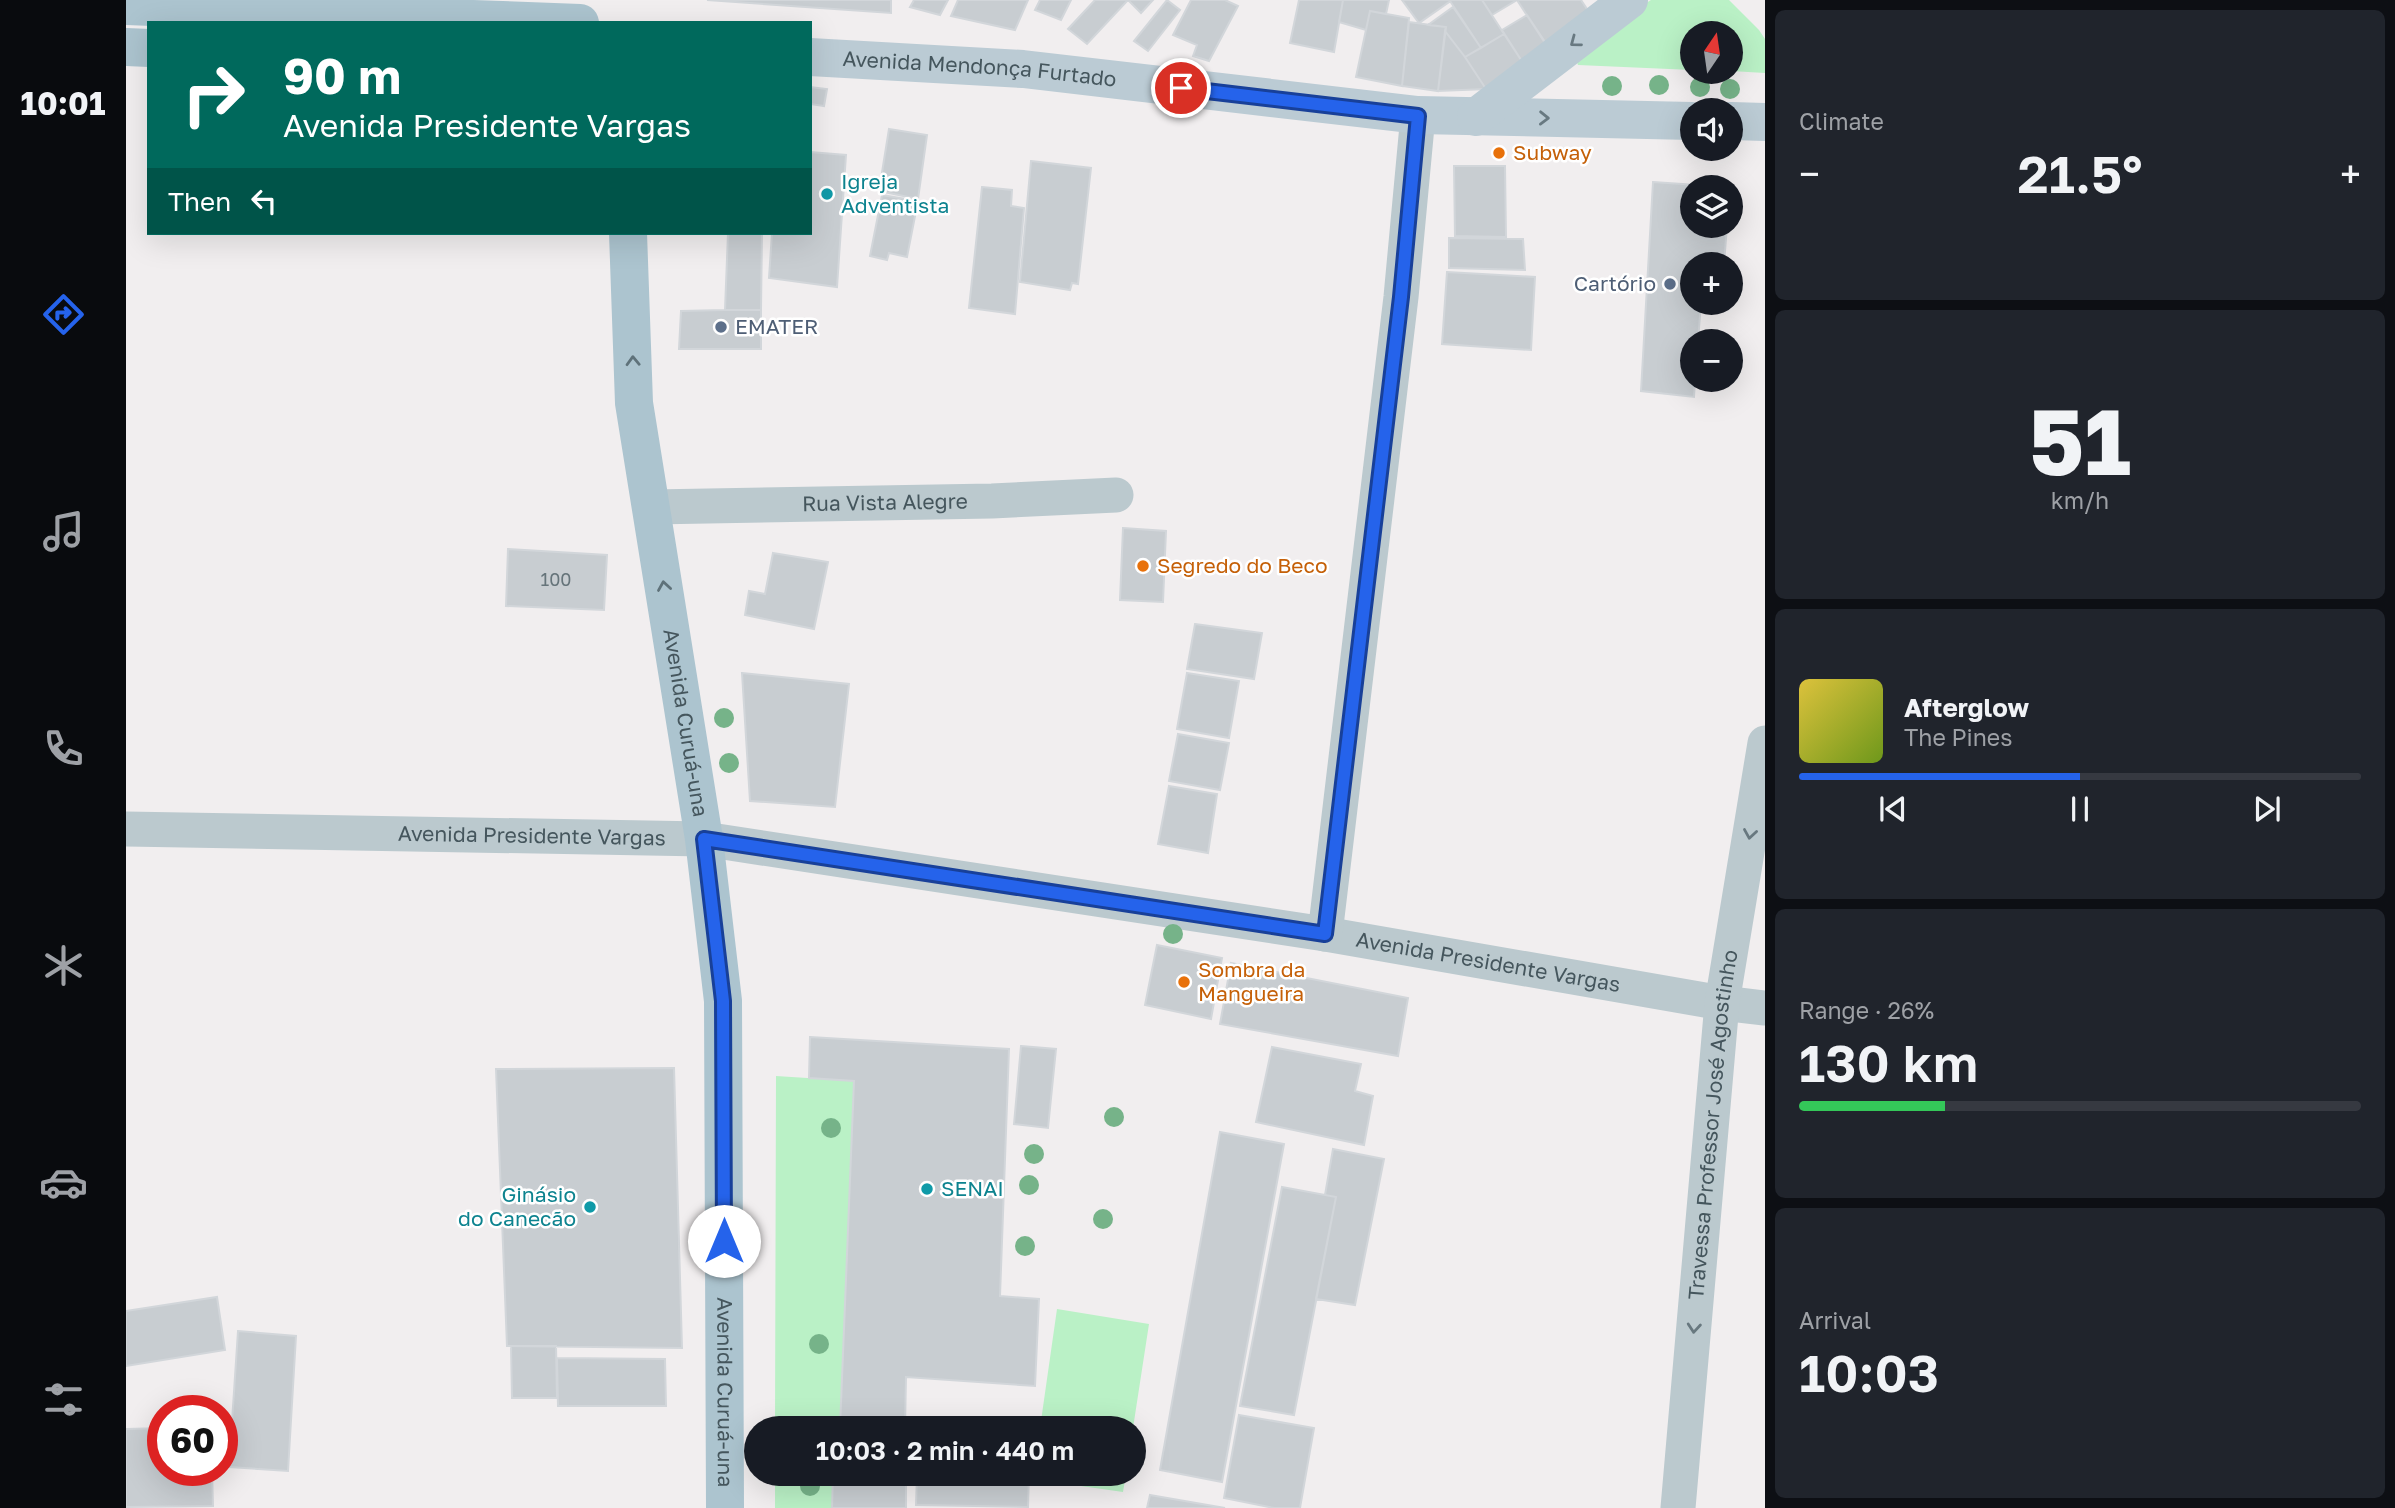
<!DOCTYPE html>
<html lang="en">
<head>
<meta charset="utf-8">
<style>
	body { margin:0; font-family:"Golos Text",sans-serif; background:#20242c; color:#f1f3f6; height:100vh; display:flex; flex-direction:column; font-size:26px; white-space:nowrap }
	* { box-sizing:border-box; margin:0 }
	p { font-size:23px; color:#9ea1a6 }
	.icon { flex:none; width:38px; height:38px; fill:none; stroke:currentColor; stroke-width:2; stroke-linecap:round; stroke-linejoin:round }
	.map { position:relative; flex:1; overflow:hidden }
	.side { display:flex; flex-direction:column; gap:10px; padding:10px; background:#0d0f14; width:630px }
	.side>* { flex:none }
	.banner { position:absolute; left:21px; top:21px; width:665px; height:214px; border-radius:0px; box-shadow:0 7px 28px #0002; background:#00695c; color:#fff; overflow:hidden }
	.needle { width:46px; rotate:13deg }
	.tools { position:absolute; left:1554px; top:21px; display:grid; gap:14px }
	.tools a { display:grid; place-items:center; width:63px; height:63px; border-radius:50%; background:#171b24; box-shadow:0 7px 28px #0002; font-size:35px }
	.speed { position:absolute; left:21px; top:1395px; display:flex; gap:14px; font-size:35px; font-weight:700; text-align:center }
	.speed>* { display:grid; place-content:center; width:91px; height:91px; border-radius:50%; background:#171b24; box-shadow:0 7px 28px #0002; line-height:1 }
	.speed .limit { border:10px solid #d22; background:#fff; color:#111 }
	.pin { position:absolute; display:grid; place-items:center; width:60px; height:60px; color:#fff; margin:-30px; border:4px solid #fff; border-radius:50%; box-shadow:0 2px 7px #0007 }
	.me { position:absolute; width:77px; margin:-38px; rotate:0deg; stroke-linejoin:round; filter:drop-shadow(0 0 5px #0008) }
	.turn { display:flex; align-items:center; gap:24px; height:147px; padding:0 21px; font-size:32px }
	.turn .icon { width:91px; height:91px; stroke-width:2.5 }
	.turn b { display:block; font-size:49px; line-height:60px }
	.then { display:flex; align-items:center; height:66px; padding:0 21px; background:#0003; gap:14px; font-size:26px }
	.big { font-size:52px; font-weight:600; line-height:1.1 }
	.side .widget { flex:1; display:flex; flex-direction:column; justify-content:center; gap:10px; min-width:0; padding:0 24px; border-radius:10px; background:#20242c }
	.side .dial { align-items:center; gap:0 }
	.dial b { font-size:91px; line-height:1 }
	.song { display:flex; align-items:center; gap:21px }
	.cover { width:84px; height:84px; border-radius:10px; background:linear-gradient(135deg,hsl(50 70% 55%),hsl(80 70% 35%)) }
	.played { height:7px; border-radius:4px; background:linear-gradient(90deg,#2563eb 50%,#363941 50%) }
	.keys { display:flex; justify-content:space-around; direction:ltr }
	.heat { display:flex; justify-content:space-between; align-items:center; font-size:38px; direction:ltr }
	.charge { height:10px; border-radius:5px; background:linear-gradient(90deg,#34c759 26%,#363941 0) }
	.trip { position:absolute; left:618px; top:1416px; width:402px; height:70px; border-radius:35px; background:#171b24; box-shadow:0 7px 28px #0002; font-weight:600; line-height:70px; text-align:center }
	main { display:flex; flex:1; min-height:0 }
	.tabs { display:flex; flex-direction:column; width:126px; justify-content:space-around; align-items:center; background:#090b0e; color:#9ea1a6 }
	.tabs .icon { width:49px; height:49px }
	.tabs .on { color:#2563eb }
	.tabs b { font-size:32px; color:#f1f3f6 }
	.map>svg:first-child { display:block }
	.green { fill:#baf1c6 }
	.building { fill:#c8cdd1; stroke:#d2d6da; stroke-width:2 }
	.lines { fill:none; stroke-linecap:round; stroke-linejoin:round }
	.street { stroke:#bbc9ce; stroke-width:35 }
	.secondary { stroke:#bbcbd4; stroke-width:38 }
	.primary { stroke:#acc4cf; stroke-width:38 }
	.tree { fill:#76b389 }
	.oneway { stroke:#687981 }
	.oneway2 { stroke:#5f727a }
	.oneway3 { stroke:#68787f }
	.route-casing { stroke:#184099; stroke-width:18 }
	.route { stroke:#2563eb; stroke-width:12 }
	.food-dot { fill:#e8710a; stroke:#fff; stroke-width:2.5 }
	.culture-dot { fill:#0f9aa8; stroke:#fff; stroke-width:2.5 }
	.service-dot { fill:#5c6f8a; stroke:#fff; stroke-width:2.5 }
	.labels { text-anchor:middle; stroke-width:5; stroke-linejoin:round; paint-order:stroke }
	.number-label { font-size:18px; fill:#66747a }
	.street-label { font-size:21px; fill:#45565d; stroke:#fff }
	.food-label { font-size:21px; fill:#c56008; stroke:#fff; text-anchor:start }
	.culture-label { font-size:21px; fill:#0d838f; stroke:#fff; text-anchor:start }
	.service-label { font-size:21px; fill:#4e5e75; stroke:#fff; text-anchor:end }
</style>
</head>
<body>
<main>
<nav class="tabs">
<b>10:01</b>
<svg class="icon on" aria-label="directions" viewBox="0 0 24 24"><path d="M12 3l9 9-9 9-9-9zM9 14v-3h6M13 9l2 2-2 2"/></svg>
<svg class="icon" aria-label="music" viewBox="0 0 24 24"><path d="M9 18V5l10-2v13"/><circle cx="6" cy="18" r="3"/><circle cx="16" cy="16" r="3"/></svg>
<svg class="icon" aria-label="phone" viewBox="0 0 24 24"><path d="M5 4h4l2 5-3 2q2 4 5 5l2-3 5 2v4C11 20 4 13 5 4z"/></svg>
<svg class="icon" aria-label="climate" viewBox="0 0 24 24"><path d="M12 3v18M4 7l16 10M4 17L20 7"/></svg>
<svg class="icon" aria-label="car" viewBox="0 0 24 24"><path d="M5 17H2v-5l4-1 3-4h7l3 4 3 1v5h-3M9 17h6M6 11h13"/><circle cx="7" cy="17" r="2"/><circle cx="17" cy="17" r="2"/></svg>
<svg class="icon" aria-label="filters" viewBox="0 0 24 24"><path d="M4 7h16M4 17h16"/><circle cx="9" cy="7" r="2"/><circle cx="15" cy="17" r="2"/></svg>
</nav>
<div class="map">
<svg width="1639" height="1508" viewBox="0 0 1639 1508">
	<rect width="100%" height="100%" fill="#f1eeef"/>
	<path class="green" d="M 1525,0 L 1603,0 L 1633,30 L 1639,39 L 1639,73 L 1605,71 L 1605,33 L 1566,33 L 1566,70 L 1452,65 L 1446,49 Z
		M 650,1076 L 728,1081 L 714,1428 L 649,1428 Z
		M 931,1309 L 1023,1324 L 1007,1428 L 914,1428 Z
		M 649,1474 L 707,1474 L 706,1508 L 649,1508 Z
		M 907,1474 L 1000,1474 L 997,1492 L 906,1479 Z"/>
	<path class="building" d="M 581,0 L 765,0 L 765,13 Z
		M 788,0 L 822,0 L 814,15 L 784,7 Z
		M 832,0 L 902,0 L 889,30 L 825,16 Z
		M 914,0 L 945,0 L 935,20 L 909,10 Z
		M 969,0 L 1002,0 L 961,44 L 942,29 Z
		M 1002,0 L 1027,0 L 1015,13 Z
		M 1041,0 L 1054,10 L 1022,51 L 1008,41 Z
		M 1065,0 L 1099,0 L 1112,6 L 1083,61 L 1067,56 L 1071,45 L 1047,35 Z
		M 1173,0 L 1217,0 L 1208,52 L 1164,43 Z
		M 1217,0 L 1263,0 L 1260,14 L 1244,11 L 1240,30 L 1213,22 Z
		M 1276,0 L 1326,0 L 1293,23 Z
		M 1326,0 L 1356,0 L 1378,34 L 1355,48 L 1324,1 Z
		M 1356,0 L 1391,0 L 1366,15 Z
		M 1391,0 L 1455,0 L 1465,15 L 1419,43 Z
		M 1327,7 L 1355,48 L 1339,57 L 1319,31 L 1320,27 L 1302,25 Z
		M 1244,11 L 1283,18 L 1276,86 L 1230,77 Z
		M 1401,15 L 1425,51 L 1399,66 L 1376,30 Z
		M 1283,22 L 1320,27 L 1312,91 L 1276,86 Z
		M 1319,31 L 1339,57 L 1360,89 L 1312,91 Z
		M 1378,34 L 1399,66 L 1360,89 L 1339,57 Z
		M 684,87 L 701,89 L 698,106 L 684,104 Z
		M 763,129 L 801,135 L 792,199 L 753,191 Z
		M 684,152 L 720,155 L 711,287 L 643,278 L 646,233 L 684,233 Z
		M 905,161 L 965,168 L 952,284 L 946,283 L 944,290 L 894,282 Z
		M 1328,166 L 1379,166 L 1380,237 L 1329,236 Z
		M 1527,182 L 1601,187 L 1566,187 L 1566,226 L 1601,226 L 1598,264 L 1566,264 L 1566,303 L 1575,303 L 1572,341 L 1566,341 L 1566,380 L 1569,380 L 1568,397 L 1515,391 Z
		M 856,187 L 886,190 L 885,206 L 898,208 L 889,314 L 843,308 Z
		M 756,195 L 792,201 L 781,257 L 763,253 L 761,260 L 744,256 Z
		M 602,233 L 636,233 L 635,310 L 599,310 Z
		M 1323,238 L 1397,239 L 1399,270 L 1323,268 Z
		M 1321,272 L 1409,277 L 1405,350 L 1316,344 Z
		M 599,310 L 635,310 L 635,349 L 553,349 L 555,311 Z
		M 997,528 L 1040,531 L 1037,602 L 994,600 Z
		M 382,549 L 481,555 L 478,610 L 380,606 Z
		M 647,553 L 702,562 L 688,629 L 619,615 L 623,591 L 639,594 Z
		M 1069,624 L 1136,633 L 1128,679 L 1061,669 Z
		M 616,673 L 723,684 L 709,807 L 624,801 Z
		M 1061,673 L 1113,681 L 1103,738 L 1051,729 Z
		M 1052,734 L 1103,743 L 1094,790 L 1043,781 Z
		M 1043,786 L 1091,794 L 1082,853 L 1032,844 Z
		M 1031,945 L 1096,958 L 1085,1019 L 1019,1005 Z
		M 1105,963 L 1282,998 L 1272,1056 L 1094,1024 Z
		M 684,1037 L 883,1049 L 874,1296 L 913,1299 L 909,1386 L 780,1377 L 779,1428 L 714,1428 L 728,1081 L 683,1078 Z
		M 895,1046 L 930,1049 L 922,1128 L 888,1124 Z
		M 1146,1047 L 1235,1064 L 1229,1091 L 1247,1096 L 1238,1145 L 1130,1122 Z
		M 548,1068 L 556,1348 L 381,1346 L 370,1069 Z
		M 1094,1132 L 1158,1144 L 1096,1482 L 1034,1470 Z
		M 1207,1149 L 1258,1159 L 1229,1305 L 1190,1299 L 1210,1197 L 1199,1195 Z
		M 1156,1187 L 1210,1197 L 1168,1415 L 1114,1406 Z
		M 91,1297 L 99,1350 L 0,1366 L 0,1311 Z
		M 112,1331 L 170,1336 L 162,1471 L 103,1467 Z
		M 385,1346 L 430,1346 L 431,1398 L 386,1398 Z
		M 431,1358 L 539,1359 L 540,1406 L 432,1406 Z
		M 1113,1415 L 1188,1428 L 1174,1508 L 1148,1508 L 1098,1498 Z
		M 37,1428 L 37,1470 L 86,1470 L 87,1506 L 0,1507 L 0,1429 Z
		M 707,1474 L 780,1474 L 780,1508 L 706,1508 Z
		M 791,1474 L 903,1474 L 902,1507 L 790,1505 Z
		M 1024,1495 L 1099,1508 L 1021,1508 Z"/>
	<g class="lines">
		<g class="street">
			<path id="s1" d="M 526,507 L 866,501 L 990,495"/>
			<path id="s2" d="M 0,829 L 578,839 L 1199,934 L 1596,1003 L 1639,1008"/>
			<path d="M 1199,934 L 1275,297 L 1292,115"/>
			<path id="s3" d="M 1552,1508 L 1596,1003 L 1639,743"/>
		</g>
		<g class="secondary">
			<path id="s4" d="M 684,57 L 897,69 L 1292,115 L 1566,121"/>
			<path d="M 1350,117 L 1503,0"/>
			<path d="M 1605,121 L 1639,122"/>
		</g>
		<g class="primary">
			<path d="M 0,6 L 454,23"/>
			<path d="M 0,47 L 23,48"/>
			<path id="s5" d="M 502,233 L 508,403 L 578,839 L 597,1001 L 599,1508"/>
		</g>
	</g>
	<g class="tree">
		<circle cx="1533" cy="85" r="10"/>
		<circle cx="1486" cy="86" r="10"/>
		<circle cx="1574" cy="87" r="10"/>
		<circle cx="1604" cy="89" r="10"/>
		<circle cx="598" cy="718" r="10"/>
		<circle cx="603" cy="763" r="10"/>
		<circle cx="1047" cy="934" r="10"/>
		<circle cx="988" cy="1117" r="10"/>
		<circle cx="705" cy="1128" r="10"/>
		<circle cx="908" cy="1154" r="10"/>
		<circle cx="903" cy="1185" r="10"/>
		<circle cx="977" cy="1219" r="10"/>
		<circle cx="899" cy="1246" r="10"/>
		<circle cx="693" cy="1344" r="10"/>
		<circle cx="684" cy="1486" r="10"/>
	</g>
	<defs><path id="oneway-chevron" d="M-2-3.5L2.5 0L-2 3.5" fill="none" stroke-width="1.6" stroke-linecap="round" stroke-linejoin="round" transform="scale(1.75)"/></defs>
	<g class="oneway">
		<use href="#oneway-chevron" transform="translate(1449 42) rotate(143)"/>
		<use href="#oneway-chevron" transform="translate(1418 118) rotate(1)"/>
	</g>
	<g class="oneway2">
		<use href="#oneway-chevron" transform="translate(507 361) rotate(-92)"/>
		<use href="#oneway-chevron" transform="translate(538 586) rotate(-99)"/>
	</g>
	<g class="oneway3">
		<use href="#oneway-chevron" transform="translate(1624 834) rotate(99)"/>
		<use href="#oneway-chevron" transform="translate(1568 1328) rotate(95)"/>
	</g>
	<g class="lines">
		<defs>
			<path id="route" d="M 598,1241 L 597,1001 L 578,839 L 1199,934 L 1275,297 L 1292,116 L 1055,88"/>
		</defs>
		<use href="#route" class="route-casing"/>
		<use href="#route" class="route"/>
	</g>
	<g class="food-dot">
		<circle cx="1373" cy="153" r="7"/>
		<circle cx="1017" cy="566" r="7"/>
		<circle cx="1058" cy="982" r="7"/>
	</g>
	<g class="culture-dot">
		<circle cx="701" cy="194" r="7"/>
		<circle cx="801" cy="1189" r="7"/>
		<circle cx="464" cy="1207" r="7"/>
	</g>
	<g class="service-dot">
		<circle cx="1544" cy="284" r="7"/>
		<circle cx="595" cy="327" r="7"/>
	</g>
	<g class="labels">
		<g class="number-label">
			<text x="430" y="586">100</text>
		</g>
		<g class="street-label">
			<text dy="7" stroke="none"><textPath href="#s4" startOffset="170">Avenida Mendonça Furtado</textPath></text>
			<text dy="7" stroke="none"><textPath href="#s1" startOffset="233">Rua Vista Alegre</textPath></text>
			<text dy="7" stroke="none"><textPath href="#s5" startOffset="494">Avenida Curuá-una</textPath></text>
			<text dy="7" stroke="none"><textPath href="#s2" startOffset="406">Avenida Presidente Vargas</textPath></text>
			<text dy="7" stroke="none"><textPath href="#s2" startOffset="1372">Avenida Presidente Vargas</textPath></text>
			<text dy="7" stroke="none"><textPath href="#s3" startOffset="385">Travessa Professor José Agostinho</textPath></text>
			<text dy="7" stroke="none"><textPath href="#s5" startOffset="1166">Avenida Curuá-una</textPath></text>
		</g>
		<g class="food-label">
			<text x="1387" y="160">Subway</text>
			<text x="1031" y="573">Segredo do Beco</text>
			<text x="1072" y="977">Sombra da<tspan x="1072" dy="24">Mangueira</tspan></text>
		</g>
		<g class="culture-label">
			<text x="715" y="189">Igreja<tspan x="715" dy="24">Adventista</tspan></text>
			<text x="815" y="1196">SENAI</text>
			<text x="450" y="1202" text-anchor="end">Ginásio<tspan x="450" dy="24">do Canecão</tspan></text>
		</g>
		<g class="service-label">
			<text x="1530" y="291">Cartório</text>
			<text x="609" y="334" text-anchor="start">EMATER</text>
		</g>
	</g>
</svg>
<div class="tools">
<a><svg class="needle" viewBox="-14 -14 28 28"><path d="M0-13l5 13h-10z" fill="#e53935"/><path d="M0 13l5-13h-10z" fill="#9ea1a6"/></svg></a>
<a><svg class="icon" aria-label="sound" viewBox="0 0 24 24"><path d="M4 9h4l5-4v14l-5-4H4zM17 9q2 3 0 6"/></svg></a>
<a><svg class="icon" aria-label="layers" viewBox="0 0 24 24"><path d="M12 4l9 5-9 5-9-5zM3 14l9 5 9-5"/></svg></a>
<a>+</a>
<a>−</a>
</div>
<div class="speed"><div class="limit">60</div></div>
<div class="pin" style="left:1055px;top:88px;background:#d93025"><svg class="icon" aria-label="arrive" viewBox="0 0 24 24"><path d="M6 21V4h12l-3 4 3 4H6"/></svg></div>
<svg class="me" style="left:598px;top:1241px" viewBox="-20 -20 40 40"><circle r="19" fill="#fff"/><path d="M0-13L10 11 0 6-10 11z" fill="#2563eb"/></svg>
<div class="trip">10:03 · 2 min · 440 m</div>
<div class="banner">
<div class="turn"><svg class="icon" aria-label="right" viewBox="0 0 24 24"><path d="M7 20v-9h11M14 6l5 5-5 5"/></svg><div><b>90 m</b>Avenida Presidente Vargas</div></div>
<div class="then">Then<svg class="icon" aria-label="left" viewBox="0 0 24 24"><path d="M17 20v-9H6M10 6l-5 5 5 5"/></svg></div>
</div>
</div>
<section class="side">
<div class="widget"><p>Climate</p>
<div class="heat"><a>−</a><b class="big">21.5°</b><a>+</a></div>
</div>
<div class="widget dial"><b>51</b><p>km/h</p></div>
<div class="widget">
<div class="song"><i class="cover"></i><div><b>Afterglow</b><p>The Pines</p></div></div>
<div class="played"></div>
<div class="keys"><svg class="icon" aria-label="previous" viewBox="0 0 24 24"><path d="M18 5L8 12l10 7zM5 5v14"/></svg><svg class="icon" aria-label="pause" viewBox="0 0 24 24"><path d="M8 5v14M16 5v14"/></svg><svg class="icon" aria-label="next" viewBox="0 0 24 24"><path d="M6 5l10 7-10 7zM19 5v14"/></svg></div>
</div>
<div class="widget"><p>Range · 26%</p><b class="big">130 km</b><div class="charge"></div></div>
<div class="widget"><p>Arrival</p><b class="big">10:03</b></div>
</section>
</main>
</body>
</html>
